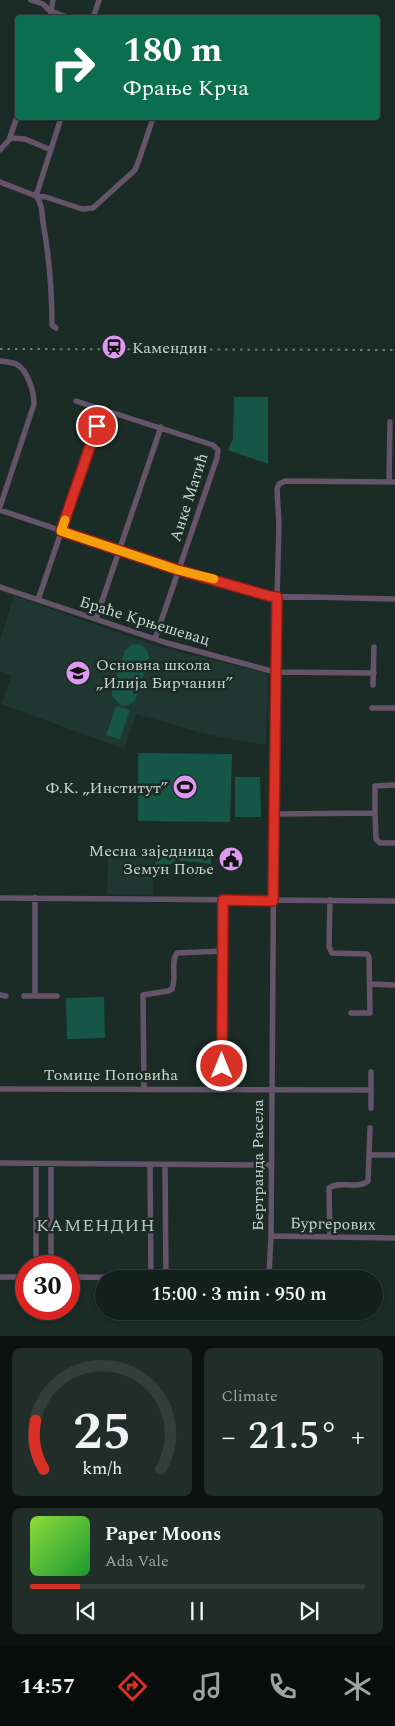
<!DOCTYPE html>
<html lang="en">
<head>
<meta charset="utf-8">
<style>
	body { margin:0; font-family:Spectral,serif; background:#212d29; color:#f1f3f6; height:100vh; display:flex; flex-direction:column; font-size:19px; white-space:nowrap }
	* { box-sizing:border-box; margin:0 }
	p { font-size:16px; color:#9da3a3 }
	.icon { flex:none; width:28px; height:28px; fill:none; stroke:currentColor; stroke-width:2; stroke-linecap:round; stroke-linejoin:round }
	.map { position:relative; height:1336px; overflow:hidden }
	.panel { display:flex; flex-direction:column; gap:12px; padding:12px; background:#0b120f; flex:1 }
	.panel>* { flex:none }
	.banner { position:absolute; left:15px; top:15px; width:365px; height:105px; border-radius:5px; box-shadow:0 1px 4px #0004,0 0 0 1px #333e3b; background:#0b6e4f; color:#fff; overflow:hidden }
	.speed { position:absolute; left:15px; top:1255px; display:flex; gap:10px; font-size:25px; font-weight:700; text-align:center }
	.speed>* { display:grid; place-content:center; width:65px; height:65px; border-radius:50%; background:#14201c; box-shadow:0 1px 4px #0004,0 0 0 1px #333e3b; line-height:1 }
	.speed .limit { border:8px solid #d22; background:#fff; color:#111 }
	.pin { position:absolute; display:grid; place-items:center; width:42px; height:42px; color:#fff; margin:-21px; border:2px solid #fff; border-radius:50%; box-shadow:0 1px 5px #0007 }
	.me { position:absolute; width:55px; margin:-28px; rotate:0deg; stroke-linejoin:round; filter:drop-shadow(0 0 4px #0008) }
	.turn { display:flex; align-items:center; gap:18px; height:105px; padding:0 25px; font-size:22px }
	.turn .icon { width:65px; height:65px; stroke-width:2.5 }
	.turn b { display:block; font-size:35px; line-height:42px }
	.big { font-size:38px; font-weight:600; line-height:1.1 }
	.panel .card { flex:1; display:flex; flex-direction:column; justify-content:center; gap:8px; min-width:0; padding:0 18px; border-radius:8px; background:#212d29 }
	.panel .dial { align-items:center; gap:0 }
	.dial svg { height:130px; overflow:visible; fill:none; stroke:#333e3b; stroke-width:7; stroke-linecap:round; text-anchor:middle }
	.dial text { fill:#f1f3f6; stroke:none }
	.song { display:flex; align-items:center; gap:15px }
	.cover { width:60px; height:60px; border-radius:8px; background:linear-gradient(135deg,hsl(90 70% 55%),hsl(130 70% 35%)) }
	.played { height:5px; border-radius:2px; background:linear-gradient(90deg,#d93025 15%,#333e3b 15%) }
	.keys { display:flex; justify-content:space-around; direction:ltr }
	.heat { display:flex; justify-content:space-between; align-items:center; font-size:28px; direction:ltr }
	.panel .tiles { flex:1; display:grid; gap:12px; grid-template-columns:1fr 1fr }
	.card:last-child { grid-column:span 2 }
	.trip { position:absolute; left:95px; top:1270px; width:288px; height:50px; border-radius:25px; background:#14201c; box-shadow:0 1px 4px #0004,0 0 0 1px #333e3b; font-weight:600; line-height:50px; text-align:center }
	.tab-bar { display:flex; height:80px; justify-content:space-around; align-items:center; background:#080d0b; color:#9da3a3 }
	.tab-bar .icon { width:35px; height:35px }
	.tab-bar .selected { color:#d93025 }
	.tab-bar b { font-size:22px; color:#f1f3f6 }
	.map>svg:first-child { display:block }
	.built { fill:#1f3730 }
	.green { fill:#165646 }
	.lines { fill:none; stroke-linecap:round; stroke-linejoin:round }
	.minor { stroke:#65536a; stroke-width:5.5 }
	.rail { stroke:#6c7974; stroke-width:2; stroke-dasharray:2.5 5; stroke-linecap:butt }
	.route-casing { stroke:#8d1f18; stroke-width:12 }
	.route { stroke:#d93025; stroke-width:9 }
	.slow { stroke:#f59e0b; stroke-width:9 }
	.labels { text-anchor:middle; stroke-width:5; stroke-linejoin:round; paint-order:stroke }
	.poi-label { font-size:16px; fill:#cad4d0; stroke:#1b2b26; text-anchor:start }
	.street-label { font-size:16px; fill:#cad4d0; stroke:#1b2b26 }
	.neighbourhood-label { font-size:18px; letter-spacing:1px; fill:#b1c4be; stroke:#1b2b26 }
</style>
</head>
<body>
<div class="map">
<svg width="395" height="1336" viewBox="0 0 395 1336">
	<rect width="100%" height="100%" fill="#1b2b26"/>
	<path class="built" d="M 14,596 L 160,647 L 266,673 L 268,678 L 266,745 L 209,735 L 136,714 L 124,749 L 1,704 L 12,676 L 0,671 L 0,640 Z
		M 108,857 L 153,858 L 153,894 L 107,894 Z"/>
	<path class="green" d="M 234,397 L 268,397 L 268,464 L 228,450 L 233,439 Z
		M 137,644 C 145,646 150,652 149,660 L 135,701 L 129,705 L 122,706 L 112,696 L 112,690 L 125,650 L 132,645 Z
		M 116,706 L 130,710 L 120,739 L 106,735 Z
		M 138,753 L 232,754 L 230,822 L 138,821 Z
		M 235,777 L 260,777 L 261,817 L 235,817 Z
		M 154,851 L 211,852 L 211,864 L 176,860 L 175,864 L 155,865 Z
		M 104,997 L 105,1038 L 67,1039 L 66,998 Z"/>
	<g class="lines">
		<path class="minor" d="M 31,0 L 43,4 L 50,11 L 70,18
			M 50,18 L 53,0
			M 93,18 L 99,0
			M 10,138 L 25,139 L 51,150
			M 0,150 L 9,140 L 18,114
			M 0,182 L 36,196 L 46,197 L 82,209 L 93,208 L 135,170 L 139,160 L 153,118
			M 36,196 C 42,203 42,213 43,222 C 49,256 52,290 52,325 L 56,328
			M 36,196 L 61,118
			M 0,361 C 5,362 11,362 16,364 C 28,370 34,392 34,404 L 0,507
			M 76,401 L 213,445 L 218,450 L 217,458 L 155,639
			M 389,482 L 390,422
			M 0,510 L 178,570 L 269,596 L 395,599
			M 0,587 L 167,643 L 275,672 L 374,673
			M 38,600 L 103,409
			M 96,619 L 161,427
			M 373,685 L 374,647
			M 372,708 L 395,708
			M 375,813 L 375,786 L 395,785
			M 275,814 L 375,813 L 376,839 L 380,843 L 395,843
			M 0,898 L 395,901
			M 330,900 L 329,947 L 332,953 L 367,954 L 369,957 L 370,1013 L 351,1013
			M 370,984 L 395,985
			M 0,995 L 6,996
			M 24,996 L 57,996
			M 35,996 L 35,898
			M 144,1088 L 143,995 L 168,991 L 172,989 C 177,978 170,962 177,953 L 223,951
			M 222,1088 L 223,900
			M 0,1089 L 371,1090
			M 371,1108 L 371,1072
			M 369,1155 L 395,1155
			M 0,1163 L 271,1165
			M 150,1165 L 151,1278
			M 165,1165 L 166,1278
			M 271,1236 L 395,1238
			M 330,1237 L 329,1188 C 340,1180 357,1190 368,1181 L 370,1128
			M 36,1266 L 36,1164
			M 51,1266 L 51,1164
			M 0,1277 L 26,1277
			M 69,1277 L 252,1279
			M 265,1279 L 269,1274 L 271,1236 L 275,672 L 279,525 L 277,489 L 279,484 L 285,481 L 395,482"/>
		<path class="rail" d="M 0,349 L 395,350"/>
	</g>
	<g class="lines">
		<defs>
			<path id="route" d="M 97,426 L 61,531 L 178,570 L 269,596 L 277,597 L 273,901 L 223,900 L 222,1066"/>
		</defs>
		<use href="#route" class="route-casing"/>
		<use href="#route" class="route"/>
		<path class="slow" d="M 65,520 L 61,531 L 178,570 L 214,579"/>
	</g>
	<defs>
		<symbol id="station-disc" viewBox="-11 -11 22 22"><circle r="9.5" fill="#df98f1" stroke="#1b2b26"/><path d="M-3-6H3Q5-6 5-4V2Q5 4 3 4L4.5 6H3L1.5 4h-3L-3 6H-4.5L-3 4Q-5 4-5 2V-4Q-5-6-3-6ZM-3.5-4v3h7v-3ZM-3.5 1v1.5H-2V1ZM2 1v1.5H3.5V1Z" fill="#111"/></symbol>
		<symbol id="school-disc" viewBox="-11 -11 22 22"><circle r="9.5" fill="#df98f1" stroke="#1b2b26"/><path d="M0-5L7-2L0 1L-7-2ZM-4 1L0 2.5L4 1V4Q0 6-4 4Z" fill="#111"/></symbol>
		<symbol id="stadium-disc" viewBox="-11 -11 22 22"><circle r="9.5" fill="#df98f1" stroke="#1b2b26"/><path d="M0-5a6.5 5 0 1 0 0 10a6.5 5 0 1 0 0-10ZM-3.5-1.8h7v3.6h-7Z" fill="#111"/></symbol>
		<symbol id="civic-disc" viewBox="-11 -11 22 22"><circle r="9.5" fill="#df98f1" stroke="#1b2b26"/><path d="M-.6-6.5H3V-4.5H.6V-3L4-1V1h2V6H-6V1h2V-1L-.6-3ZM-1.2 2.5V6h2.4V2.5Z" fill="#111"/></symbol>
	</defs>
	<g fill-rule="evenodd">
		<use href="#station-disc" x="100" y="333" width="28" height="28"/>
		<use href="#school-disc" x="64" y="659" width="28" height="28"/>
		<use href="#stadium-disc" x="171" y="773" width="28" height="28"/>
		<use href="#civic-disc" x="217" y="845" width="28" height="28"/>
	</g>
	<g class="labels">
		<g class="poi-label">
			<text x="132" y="353">Камендин</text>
			<text x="96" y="670">Основна школа<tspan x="96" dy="18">„Илија Бирчанин”</tspan></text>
			<text x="168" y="793" text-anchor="end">Ф.К. „Институт”</text>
			<text x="214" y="856" text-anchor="end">Месна заједница<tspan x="214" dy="18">Земун Поље</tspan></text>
		</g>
		<g class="street-label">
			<text transform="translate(188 497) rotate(-72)" y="6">Анке Матић</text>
			<text transform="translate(145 620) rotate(17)" y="6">Браће Крњешевац</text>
			<text x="111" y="1080">Томице Поповића</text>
			<text transform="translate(257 1165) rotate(-90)" y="6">Бертранда Расела</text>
			<text transform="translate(333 1223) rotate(1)" y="6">Бургерових</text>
		</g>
		<g class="neighbourhood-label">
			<text x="96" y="1231">КАМЕНДИН</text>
		</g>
	</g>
</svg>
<div class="speed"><div class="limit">30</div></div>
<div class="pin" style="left:97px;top:426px;background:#d93025"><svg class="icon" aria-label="arrive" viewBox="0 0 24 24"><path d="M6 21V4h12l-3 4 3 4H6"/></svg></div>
<svg class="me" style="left:222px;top:1066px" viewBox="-20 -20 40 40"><circle r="17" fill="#d93025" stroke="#fff" stroke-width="3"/><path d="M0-11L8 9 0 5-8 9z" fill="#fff"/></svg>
<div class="trip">15:00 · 3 min · 950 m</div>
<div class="banner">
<div class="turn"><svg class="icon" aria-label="right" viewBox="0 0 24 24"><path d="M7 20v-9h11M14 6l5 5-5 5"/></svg><div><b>180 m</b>Фрање Крча</div></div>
</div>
</div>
<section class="panel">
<div class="tiles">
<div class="card dial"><svg viewBox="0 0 100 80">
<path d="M14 69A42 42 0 1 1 86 69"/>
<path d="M14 69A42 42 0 0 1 9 39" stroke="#d93025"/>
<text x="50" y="56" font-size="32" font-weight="700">25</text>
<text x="50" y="72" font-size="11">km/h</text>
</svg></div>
<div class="card"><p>Climate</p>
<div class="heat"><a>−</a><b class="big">21.5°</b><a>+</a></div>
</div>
<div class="card">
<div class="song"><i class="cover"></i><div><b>Paper Moons</b><p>Ada Vale</p></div></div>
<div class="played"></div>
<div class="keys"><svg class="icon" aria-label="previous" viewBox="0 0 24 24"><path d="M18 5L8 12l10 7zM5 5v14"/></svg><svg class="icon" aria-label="pause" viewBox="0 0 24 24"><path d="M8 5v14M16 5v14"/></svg><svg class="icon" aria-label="next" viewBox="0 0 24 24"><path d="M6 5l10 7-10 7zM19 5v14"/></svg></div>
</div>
</div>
</section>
<nav class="tab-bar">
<b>14:57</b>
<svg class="icon selected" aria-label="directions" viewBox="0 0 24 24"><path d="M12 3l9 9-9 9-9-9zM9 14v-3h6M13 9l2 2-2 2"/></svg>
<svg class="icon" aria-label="music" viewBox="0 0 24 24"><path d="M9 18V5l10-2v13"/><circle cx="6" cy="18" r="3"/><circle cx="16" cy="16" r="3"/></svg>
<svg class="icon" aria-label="phone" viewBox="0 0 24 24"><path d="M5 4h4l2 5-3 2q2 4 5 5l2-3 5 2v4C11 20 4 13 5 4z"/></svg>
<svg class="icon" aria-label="climate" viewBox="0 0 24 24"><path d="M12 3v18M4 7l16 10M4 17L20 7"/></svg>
</nav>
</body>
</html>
